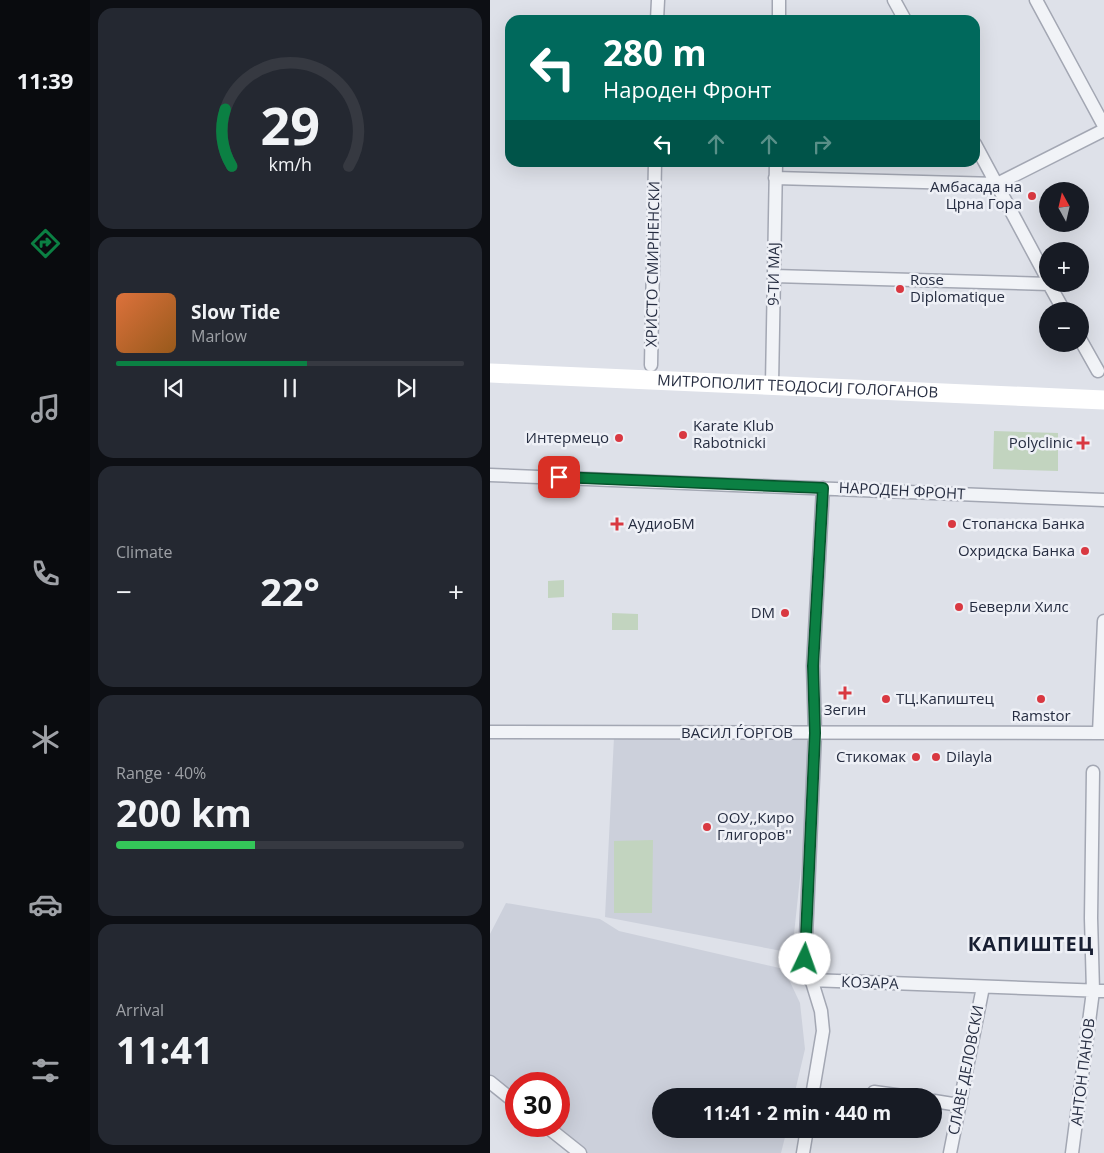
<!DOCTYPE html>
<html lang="en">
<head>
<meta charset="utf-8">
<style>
	body { margin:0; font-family:"Open Sans",sans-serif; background:#242831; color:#f1f3f6; height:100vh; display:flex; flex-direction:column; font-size:19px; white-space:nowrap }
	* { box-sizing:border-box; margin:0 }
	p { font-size:16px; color:#9ea1a6 }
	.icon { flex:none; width:28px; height:28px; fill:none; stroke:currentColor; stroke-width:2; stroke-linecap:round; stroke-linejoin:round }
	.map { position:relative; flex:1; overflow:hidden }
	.sheet { display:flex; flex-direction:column; gap:8px; padding:8px; background:#0d0f14; width:400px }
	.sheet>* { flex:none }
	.banner { position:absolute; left:15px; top:15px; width:475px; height:152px; border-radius:15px; box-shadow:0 5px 20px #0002; background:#00695c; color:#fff; overflow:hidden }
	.needle { width:32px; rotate:352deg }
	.controls { position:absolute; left:549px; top:182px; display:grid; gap:10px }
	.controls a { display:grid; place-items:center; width:50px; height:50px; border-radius:50%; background:#171b24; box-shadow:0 5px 20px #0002; font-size:25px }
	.speed { position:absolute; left:15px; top:1072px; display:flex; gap:10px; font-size:25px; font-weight:700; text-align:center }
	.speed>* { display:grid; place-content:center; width:65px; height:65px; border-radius:50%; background:#171b24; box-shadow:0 5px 20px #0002; line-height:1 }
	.speed .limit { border:8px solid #d22; background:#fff; color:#111 }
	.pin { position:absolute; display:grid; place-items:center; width:42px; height:42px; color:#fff; margin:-21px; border-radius:10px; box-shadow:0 2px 8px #0006 }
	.me { position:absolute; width:55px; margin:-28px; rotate:3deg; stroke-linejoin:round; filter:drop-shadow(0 0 4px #0008) }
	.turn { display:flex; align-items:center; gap:18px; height:105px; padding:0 15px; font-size:22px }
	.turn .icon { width:65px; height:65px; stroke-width:2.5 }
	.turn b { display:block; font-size:35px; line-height:42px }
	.lanes { display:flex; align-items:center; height:48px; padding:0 15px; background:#0003; justify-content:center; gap:25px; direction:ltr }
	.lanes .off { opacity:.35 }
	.big { font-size:38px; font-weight:700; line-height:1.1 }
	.sheet .tile { flex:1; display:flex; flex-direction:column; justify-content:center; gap:8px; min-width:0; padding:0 18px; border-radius:15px; background:#242831 }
	.sheet .dial { align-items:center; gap:0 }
	.dial svg { height:130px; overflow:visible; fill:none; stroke:#363941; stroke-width:7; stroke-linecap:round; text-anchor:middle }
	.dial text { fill:#f1f3f6; stroke:none }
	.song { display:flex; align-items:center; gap:15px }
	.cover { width:60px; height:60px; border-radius:8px; background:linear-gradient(135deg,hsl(20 70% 55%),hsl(30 70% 35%)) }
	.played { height:5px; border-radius:2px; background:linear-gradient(90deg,#0b8043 55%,#363941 55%) }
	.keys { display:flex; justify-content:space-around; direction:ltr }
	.heat { display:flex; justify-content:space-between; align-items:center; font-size:28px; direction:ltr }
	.charge { height:8px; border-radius:4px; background:linear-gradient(90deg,#34c759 40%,#363941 0) }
	.trip { position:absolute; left:162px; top:1088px; width:290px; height:50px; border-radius:25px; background:#171b24; box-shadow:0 5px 20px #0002; font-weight:700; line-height:50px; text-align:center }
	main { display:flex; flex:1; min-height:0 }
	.tab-bar { display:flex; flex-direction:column; width:90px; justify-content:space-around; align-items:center; background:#090b0e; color:#9ea1a6 }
	.tab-bar .icon { width:35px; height:35px }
	.tab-bar .current { color:#0b8043 }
	.tab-bar b { font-size:22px; color:#f1f3f6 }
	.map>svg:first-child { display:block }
	.built { fill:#ccd0db }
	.green { fill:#c2d4bf }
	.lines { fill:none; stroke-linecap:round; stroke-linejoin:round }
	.street-casing { stroke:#a3a7b3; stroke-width:15 }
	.street { stroke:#f1f3f7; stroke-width:12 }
	.secondary { stroke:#fff; stroke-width:19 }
	.route-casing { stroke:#07532c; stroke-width:12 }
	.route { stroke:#0b8043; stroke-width:9 }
	.poi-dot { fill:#d93841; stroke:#eef0f6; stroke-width:2 }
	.labels { text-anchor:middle; stroke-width:5; stroke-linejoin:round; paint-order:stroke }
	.poi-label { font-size:15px; fill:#262d41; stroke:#eef0f6; text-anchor:start }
	.street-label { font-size:15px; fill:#262d41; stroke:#eef0f6 }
	.district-label { font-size:20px; font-weight:bold; letter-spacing:1px; fill:#181f32; stroke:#eef0f6 }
</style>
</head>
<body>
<main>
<nav class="tab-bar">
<b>11:39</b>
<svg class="icon current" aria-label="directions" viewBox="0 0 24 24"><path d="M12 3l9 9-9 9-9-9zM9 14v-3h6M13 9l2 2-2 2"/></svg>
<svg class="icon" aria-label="music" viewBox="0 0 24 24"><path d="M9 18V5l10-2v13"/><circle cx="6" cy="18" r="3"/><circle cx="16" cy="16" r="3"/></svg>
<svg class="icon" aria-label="phone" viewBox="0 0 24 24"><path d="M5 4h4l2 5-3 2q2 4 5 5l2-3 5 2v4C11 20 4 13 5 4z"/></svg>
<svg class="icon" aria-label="climate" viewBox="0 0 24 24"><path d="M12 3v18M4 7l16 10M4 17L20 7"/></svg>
<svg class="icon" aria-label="car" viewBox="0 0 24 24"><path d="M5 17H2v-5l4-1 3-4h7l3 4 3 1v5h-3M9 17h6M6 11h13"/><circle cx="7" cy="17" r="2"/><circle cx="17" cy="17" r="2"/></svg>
<svg class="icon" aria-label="filters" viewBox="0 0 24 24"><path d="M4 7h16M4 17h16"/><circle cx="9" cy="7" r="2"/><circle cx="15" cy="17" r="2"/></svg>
</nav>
<section class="sheet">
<div class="tile dial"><svg viewBox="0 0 100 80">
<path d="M14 69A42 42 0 1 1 86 69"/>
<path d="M14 69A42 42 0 0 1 10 34" stroke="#0b8043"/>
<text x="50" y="56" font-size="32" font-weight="700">29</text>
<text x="50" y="72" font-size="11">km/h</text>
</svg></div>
<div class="tile">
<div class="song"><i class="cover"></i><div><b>Slow Tide</b><p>Marlow</p></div></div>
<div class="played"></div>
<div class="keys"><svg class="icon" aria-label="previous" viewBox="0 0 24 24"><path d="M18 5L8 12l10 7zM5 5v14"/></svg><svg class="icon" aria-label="pause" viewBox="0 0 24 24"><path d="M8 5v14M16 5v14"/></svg><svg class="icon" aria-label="next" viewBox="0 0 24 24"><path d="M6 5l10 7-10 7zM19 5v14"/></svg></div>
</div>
<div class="tile"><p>Climate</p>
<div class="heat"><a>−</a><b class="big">22°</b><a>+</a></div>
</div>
<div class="tile"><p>Range · 40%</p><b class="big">200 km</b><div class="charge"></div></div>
<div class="tile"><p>Arrival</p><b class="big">11:41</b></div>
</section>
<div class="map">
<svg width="614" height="1153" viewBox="0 0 614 1153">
	<rect width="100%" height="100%" fill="#dee1e9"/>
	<path class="built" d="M 124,737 L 325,737 L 302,953 L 115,917 Z
		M 16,903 L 110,919 L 129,931 L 294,969 L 310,1003 L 315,1049 L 304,1096 L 171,1096 L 171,1129 L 297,1129 L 291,1153 L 97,1153 L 63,1126 L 69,1126 L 69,1084 L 26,1084 L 26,1097 L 0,1076 L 0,934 Z"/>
	<path class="green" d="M 504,431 L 568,433 L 568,471 L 503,469 Z
		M 74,580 L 74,597 L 58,598 L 58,581 Z
		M 122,613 L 148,614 L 148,630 L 122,630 Z
		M 163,840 L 162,913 L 124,913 L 124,841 Z"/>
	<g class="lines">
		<defs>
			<path id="street" d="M 404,0 L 415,20
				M 546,0 L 614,126
				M 167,20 L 168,0
				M 289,20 L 289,0
				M 485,144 L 558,280
				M 285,178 L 507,184 L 614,130
				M 284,276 L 559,284
				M 559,284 L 574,311
				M 590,339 L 608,371
				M 161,365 L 165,162
				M 282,385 L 286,162
				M 0,475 L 614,500
				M 0,732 L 614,733
				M 609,733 L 614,621
				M 320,980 L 614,991
				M 0,1082 L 26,1103
				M 384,1092 L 413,1096
				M 322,1096 L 333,1031 L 331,1011 L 315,959 L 325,733 L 323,666 L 333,488
				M 444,1101 L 469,1105
				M 56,1126 L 90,1153
				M 313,1153 L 317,1129
				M 460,1153 L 493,987
				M 582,1153 L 603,991 L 601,918 L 603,772"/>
		</defs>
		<use href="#street" class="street-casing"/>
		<use href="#street" class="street"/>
		<path class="secondary" id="s1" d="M 0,373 L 614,400"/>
	</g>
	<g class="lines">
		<defs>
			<path id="route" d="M 69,477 L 333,488 L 323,666 L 325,733 L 315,959"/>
		</defs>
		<use href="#route" class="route-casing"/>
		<use href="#route" class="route"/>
	</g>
	<g class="poi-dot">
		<circle cx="542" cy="196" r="5"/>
		<circle cx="410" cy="289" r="5"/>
		<circle cx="193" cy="435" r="5"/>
		<circle cx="129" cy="438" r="5"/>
		<path d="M590.5 435.5h5v5h5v5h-5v5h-5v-5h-5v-5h5z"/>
		<path d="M124.5 516.5h5v5h5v5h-5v5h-5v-5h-5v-5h5z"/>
		<circle cx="462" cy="524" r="5"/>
		<circle cx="595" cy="551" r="5"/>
		<circle cx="469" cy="607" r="5"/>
		<circle cx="295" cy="613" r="5"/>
		<path d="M352.5 685.5h5v5h5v5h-5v5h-5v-5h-5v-5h5z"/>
		<circle cx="396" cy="699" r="5"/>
		<circle cx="551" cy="699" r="5"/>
		<circle cx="426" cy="757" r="5"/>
		<circle cx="446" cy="757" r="5"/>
		<circle cx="217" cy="827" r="5"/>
	</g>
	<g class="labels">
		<g class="poi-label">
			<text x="532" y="192" text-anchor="end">Амбасада на<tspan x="532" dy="17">Црна Гора</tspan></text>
			<text x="420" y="285">Rose<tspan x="420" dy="17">Diplomatique</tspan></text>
			<text x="203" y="431">Karate Klub<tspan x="203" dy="17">Rabotnicki</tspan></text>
			<text x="119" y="443" text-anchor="end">Интермецо</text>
			<text x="583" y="448" text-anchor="end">Polyclinic</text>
			<text x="138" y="529">АудиоБМ</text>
			<text x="472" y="529">Стопанска Банка</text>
			<text x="585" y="556" text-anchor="end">Охридска Банка</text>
			<text x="479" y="612">Беверли Хилс</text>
			<text x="285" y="618" text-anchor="end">DM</text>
			<text x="406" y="704">ТЦ.Капиштец</text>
			<text x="355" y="715" text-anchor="middle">Зегин</text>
			<text x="551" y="721" text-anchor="middle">Ramstor</text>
			<text x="416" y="762" text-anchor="end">Стикомак</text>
			<text x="456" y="762">Dilayla</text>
			<text x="227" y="823">ООУ,,Киро<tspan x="227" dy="17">Глигоров''</tspan></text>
		</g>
		<g class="street-label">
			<text transform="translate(163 264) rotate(-89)" y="5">ХРИСТО СМИРНЕНСКИ</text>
			<text transform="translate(284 274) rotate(-89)" y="5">9-ТИ МАЈ</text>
			<text dy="5" stroke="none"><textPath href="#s1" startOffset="308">МИТРОПОЛИТ ТЕОДОСИЈ ГОЛОГАНОВ</textPath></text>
			<text transform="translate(412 491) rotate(3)" y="5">НАРОДЕН ФРОНТ</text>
			<text x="247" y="738">ВАСИЛ ЃОРГОВ</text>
			<text transform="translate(380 983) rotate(2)" y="5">КОЗАРА</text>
			<text transform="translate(476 1070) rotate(-79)" y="5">СЛАВЕ ДЕЛОВСКИ</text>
			<text transform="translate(593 1072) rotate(-83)" y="5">АНТОН ПАНОВ</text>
		</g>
		<g class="district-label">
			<text x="541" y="951">КАПИШТЕЦ</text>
		</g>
	</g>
</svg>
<div class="controls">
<a><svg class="needle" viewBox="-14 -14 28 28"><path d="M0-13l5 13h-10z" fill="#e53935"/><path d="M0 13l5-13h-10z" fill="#9ea1a6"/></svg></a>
<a>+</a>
<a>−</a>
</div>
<div class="speed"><div class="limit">30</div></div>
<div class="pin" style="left:69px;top:477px;background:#d93025"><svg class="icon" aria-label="arrive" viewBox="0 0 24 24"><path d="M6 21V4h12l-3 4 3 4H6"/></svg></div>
<svg class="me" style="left:315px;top:959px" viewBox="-20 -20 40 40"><circle r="19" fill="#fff"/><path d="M0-13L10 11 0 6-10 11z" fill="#0b8043"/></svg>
<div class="trip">11:41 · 2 min · 440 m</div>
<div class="banner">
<div class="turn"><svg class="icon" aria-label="left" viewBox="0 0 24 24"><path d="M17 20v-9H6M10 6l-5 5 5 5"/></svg><div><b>280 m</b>Народен Фронт</div></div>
<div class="lanes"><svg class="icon" aria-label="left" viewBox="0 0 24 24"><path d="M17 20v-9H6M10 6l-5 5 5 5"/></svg><svg class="icon off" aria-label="ahead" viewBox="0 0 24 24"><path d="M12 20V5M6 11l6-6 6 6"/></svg><svg class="icon off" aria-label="ahead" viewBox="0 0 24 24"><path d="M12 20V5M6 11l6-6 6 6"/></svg><svg class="icon off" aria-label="right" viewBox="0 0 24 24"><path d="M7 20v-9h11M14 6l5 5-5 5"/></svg></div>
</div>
</div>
</main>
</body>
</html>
